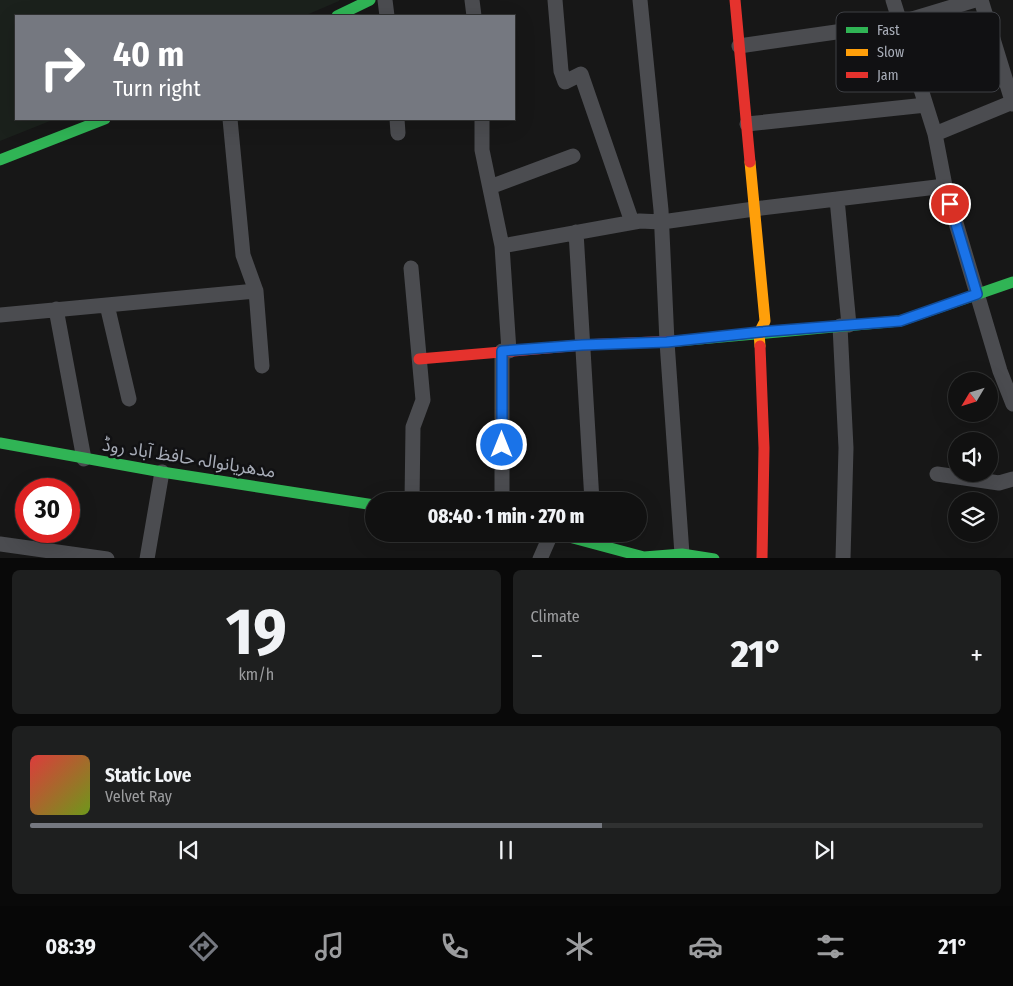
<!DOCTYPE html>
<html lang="en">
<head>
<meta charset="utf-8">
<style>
	body { margin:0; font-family:"Fira Sans Condensed","Noto Sans Arabic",sans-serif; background:#1e1f1f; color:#f1f3f6; height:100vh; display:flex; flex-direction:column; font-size:19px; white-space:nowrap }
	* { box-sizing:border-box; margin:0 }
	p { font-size:16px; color:#9c9d9f }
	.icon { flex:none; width:28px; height:28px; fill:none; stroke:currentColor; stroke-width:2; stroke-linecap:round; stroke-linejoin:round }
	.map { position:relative; height:558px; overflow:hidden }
	.details { display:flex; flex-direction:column; gap:12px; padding:12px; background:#090909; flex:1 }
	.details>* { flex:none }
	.guide { position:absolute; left:15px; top:15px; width:500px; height:105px; border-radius:0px; box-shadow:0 5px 20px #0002,0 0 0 1px #303131; background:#757880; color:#fff; overflow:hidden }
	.needle { width:32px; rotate:232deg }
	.controls { position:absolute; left:948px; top:372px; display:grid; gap:10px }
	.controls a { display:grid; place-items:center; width:50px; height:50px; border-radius:50%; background:#111; box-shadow:0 5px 20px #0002,0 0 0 1px #303131; font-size:25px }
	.speed { position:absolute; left:15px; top:478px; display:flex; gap:10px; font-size:25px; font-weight:700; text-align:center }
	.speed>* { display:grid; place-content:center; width:65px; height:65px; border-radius:50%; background:#111; box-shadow:0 5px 20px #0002,0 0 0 1px #303131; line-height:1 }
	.speed .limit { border:8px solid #d22; background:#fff; color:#111 }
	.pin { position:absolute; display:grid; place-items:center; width:42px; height:42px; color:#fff; margin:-21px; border:2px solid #fff; border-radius:50%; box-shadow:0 1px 5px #0007 }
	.me { position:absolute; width:55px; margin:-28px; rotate:0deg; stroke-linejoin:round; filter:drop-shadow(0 0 4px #0008) }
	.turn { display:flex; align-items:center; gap:18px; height:105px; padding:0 15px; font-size:22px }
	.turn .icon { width:65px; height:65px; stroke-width:2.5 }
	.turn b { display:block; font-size:35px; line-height:42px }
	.big { font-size:38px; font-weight:800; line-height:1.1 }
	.details .widget { flex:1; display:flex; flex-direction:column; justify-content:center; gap:8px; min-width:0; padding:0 18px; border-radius:8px; background:#1e1f1f }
	.details .dial { align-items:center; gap:0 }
	.dial b { font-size:65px; line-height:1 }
	.song { display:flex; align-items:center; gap:15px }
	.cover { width:60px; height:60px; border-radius:8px; background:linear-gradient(135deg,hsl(0 70% 55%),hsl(80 70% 35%)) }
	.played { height:5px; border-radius:2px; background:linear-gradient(90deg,#757880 60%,#303131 60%) }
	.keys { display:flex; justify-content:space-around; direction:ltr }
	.heat { display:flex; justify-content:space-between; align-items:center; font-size:28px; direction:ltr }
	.details .tiles { flex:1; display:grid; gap:12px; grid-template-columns:1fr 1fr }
	.widget:last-child { grid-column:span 2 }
	.trip { position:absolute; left:365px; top:492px; width:282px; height:50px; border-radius:25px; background:#111; box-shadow:0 5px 20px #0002,0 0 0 1px #303131; font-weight:800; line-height:50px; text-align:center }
	.dock { display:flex; height:80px; justify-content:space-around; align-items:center; background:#070707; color:#9c9d9f }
	.dock .icon { width:35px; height:35px }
	.dock .active { color:#757880 }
	.dock b { font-size:22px; color:#f1f3f6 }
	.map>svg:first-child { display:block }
	.green { fill:#1b211c }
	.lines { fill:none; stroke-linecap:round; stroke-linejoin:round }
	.street { stroke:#4b4c50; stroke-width:15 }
	.fast { stroke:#30b455; stroke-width:11 }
	.slow { stroke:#ff9f0a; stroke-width:11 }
	.jam { stroke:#e5322d; stroke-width:11 }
	.route-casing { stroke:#114b97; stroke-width:12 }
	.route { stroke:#1a73e8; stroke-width:9 }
	.labels { text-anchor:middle; stroke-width:5; stroke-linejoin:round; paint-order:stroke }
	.street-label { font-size:18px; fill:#a8adb8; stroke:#111113 }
	.key { fill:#111113; stroke:#3e4045; stroke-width:1 }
	.key-label { font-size:14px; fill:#a8adb8 }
</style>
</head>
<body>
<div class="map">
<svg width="1013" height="559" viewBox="0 0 1013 559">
	<rect width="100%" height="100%" fill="#171717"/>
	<path class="green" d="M 0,0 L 339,0 L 339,1 L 304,16 L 16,16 L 16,119 L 55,119 L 0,141 Z"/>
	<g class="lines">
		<path class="street" d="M 385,0 L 387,16
			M 472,0 L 474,16
			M 555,0 L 561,71 L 565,82 L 581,74 L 632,222
			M 640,0 L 661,210 L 667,342 L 682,554
			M 893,0 L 935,134 L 945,186 L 1000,371 L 1013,404
			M 981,0 L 1013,104
			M 739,46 L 899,23 L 975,0
			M 230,119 L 243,255 L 256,291 L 262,366
			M 397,119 L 398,133
			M 482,119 L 482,150 L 502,246 L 509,351
			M 747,124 L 926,105
			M 935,134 L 1013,102
			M 490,187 L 573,156
			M 837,199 L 849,325
			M 576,232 L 592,501
			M 502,246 L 640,221 L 662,222 L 754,209 L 945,186
			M 411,268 L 423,400 L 413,427 L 412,501
			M 107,305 L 129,399
			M 56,309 L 84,459
			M 0,315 L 256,291
			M 840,326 L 846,448 L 843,559
			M 937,474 L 999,483 L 1013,479
			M 502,501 L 502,351
			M 0,544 L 107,559
			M 147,559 L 162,472
			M 540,559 L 551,534"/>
		<path class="fast" d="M 337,16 L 370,0
			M 0,160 L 105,119
			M 677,341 L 900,321 L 1013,282
			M 0,443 L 162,472 L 374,505
			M 558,534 L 644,557 L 682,554 L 714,559"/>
		<path class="slow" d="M 750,162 L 765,321 L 759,333 L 760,346"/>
		<path class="jam" d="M 735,0 L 750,162
			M 760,346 L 764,448 L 762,559
			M 419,359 L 582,345 L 677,341"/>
	</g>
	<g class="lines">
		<defs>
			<path id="route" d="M 502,445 L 502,351 L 582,345 L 667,342 L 760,332 L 900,321 L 977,294 L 950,204"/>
		</defs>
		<use href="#route" class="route-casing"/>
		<use href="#route" class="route"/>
	</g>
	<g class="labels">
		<g class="street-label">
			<text transform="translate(189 458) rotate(9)" y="6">مدھریانوالہ حافظ آباد روڈ</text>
		</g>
	</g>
	<rect x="836" y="12" width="164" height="80" rx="8" class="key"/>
	<rect x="846" y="27" width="22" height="6" fill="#30b455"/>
	<rect x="846" y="49" width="22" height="7" fill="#ff9f0a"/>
	<rect x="846" y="72" width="22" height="6" fill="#e5322d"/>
	<g class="key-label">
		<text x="877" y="35">Fast</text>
		<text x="877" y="57">Slow</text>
		<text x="877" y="80">Jam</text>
	</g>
</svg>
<div class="controls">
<a><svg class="needle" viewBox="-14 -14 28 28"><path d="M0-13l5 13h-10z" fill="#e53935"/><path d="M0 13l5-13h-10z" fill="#9c9d9f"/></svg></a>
<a><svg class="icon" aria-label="sound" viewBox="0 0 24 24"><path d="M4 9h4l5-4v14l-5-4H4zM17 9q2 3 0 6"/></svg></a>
<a><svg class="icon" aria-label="layers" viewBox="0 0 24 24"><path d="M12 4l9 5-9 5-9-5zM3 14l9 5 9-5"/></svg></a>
</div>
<div class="speed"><div class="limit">30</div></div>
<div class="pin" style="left:950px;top:204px;background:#d93025"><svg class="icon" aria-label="arrive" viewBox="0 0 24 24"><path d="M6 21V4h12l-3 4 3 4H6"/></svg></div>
<svg class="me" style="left:502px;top:445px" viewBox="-20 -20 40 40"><circle r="17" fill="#1a73e8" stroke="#fff" stroke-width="3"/><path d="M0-11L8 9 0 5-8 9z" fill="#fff"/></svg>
<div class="trip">08:40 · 1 min · 270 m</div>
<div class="guide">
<div class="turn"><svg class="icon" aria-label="right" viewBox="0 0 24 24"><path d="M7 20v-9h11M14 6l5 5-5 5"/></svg><div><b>40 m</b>Turn right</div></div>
</div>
</div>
<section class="details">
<div class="tiles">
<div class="widget dial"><b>19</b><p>km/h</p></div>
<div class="widget"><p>Climate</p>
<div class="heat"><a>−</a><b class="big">21°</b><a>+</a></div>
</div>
<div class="widget">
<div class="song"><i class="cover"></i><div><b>Static Love</b><p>Velvet Ray</p></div></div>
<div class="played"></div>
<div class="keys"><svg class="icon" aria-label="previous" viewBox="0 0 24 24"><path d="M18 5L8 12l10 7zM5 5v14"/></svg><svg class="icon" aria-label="pause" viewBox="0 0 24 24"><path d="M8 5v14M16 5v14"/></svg><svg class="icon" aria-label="next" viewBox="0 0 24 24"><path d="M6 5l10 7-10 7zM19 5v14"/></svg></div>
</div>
</div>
</section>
<nav class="dock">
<b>08:39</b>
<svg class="icon active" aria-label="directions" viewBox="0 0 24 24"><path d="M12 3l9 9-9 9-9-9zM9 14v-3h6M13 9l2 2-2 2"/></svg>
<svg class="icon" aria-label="music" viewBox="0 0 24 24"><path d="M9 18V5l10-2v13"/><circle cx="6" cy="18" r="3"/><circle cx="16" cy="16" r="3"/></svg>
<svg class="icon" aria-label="phone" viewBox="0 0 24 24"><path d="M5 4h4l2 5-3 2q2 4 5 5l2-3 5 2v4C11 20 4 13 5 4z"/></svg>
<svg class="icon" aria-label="climate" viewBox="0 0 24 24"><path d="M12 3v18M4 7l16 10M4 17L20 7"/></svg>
<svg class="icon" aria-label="car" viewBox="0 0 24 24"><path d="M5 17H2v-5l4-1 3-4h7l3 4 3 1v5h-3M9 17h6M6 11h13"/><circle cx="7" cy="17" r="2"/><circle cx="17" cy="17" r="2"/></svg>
<svg class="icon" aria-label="filters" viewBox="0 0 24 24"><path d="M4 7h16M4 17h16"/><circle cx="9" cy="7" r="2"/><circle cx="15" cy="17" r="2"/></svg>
<b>21°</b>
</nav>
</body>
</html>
